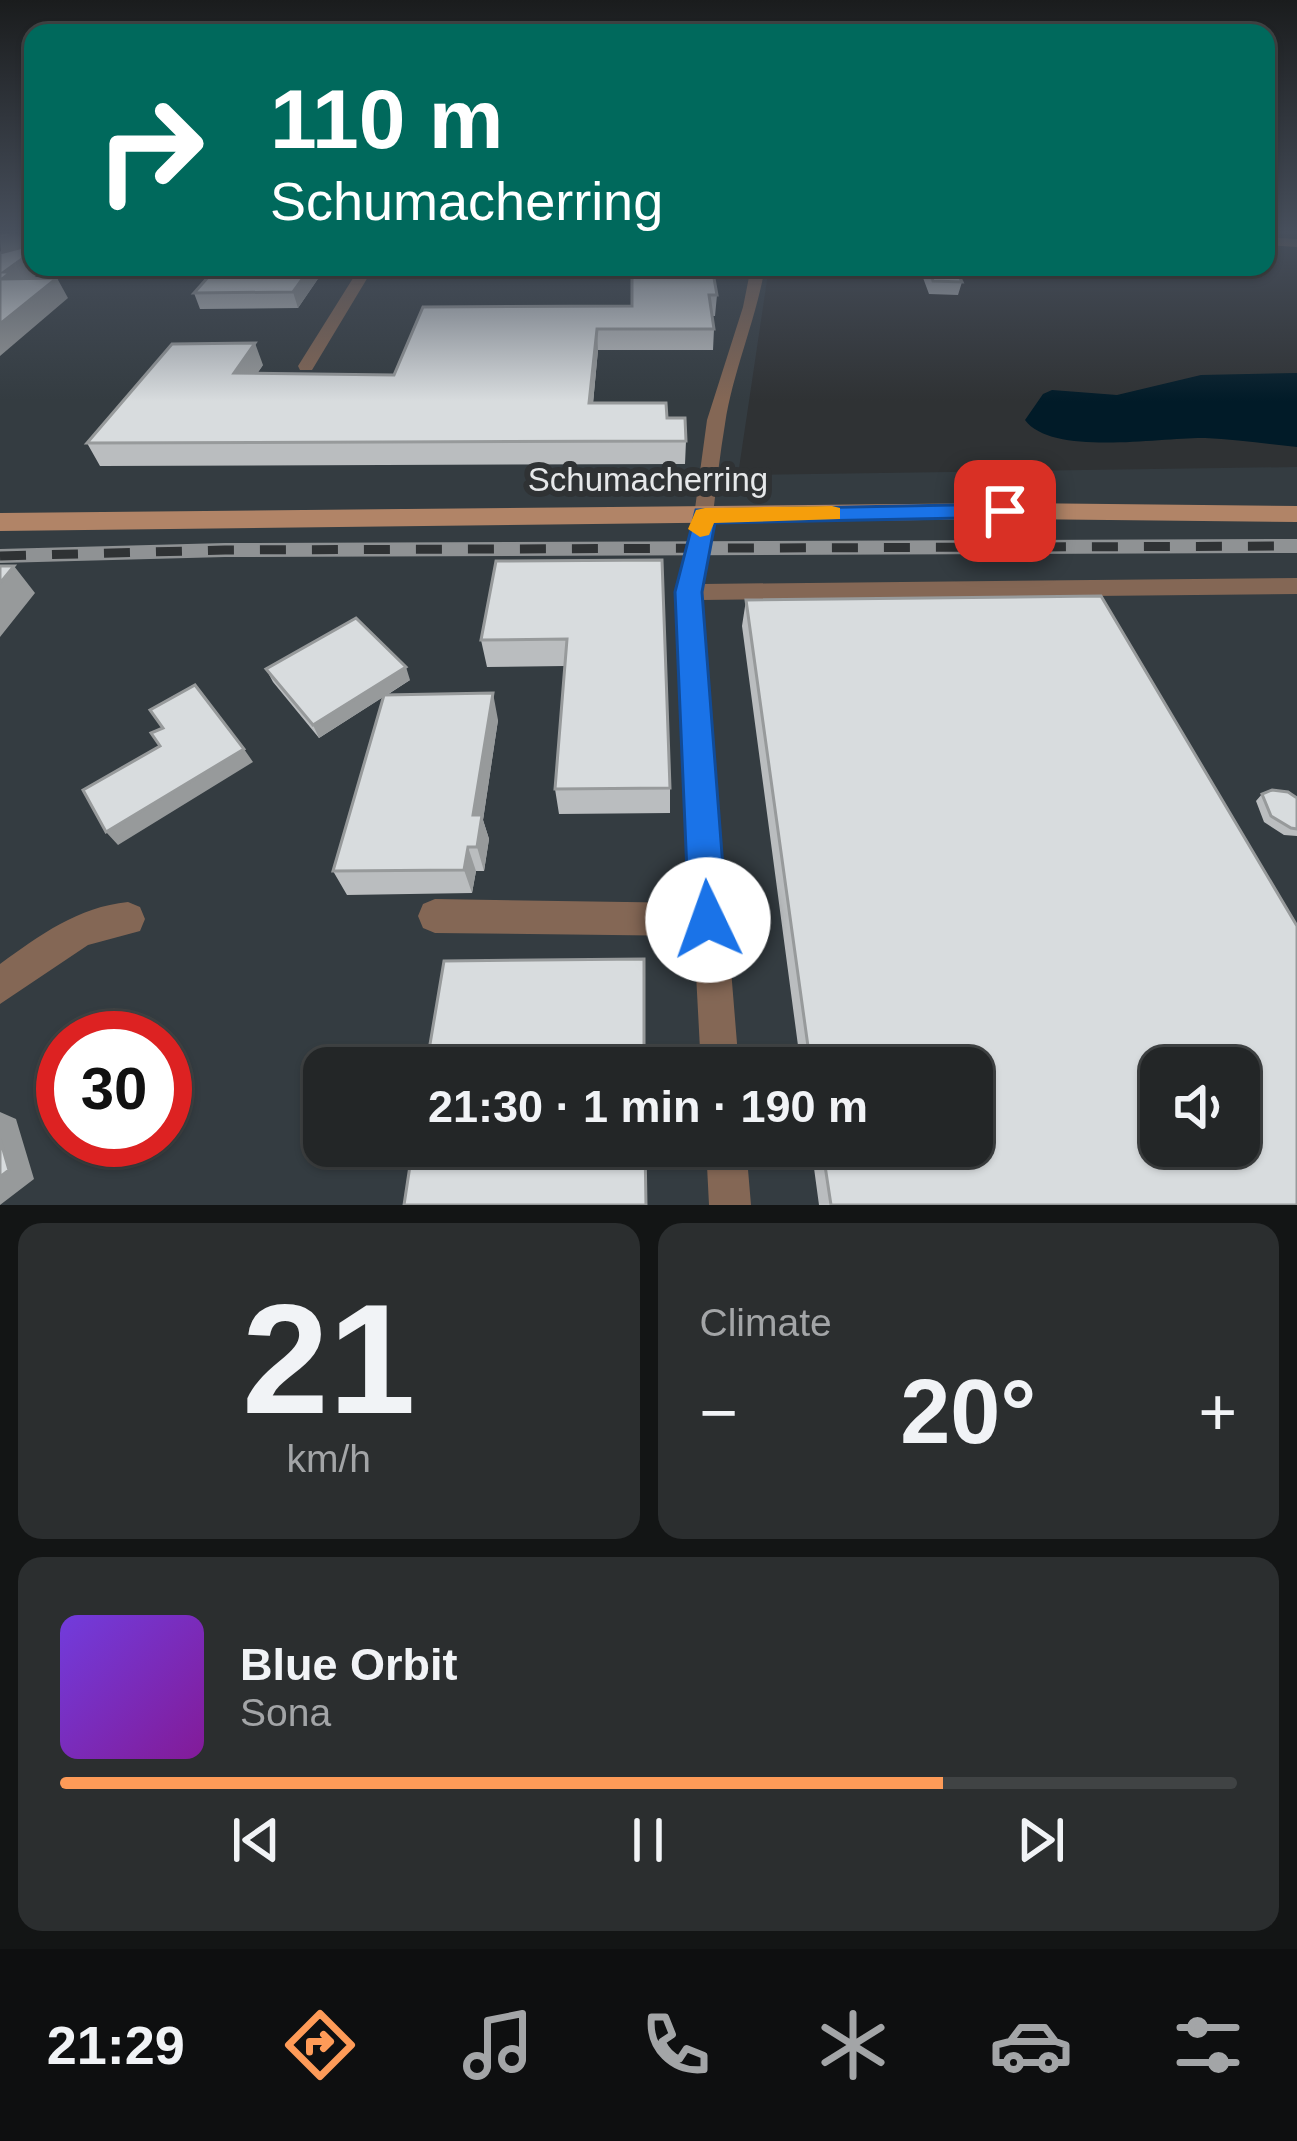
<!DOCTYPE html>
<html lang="en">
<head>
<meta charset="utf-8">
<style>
	body { margin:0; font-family:Arial,sans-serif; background:#2b2e2f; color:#f1f3f6; height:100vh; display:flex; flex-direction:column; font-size:45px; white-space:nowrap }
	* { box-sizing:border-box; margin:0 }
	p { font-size:39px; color:#a3a5a7 }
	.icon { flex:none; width:66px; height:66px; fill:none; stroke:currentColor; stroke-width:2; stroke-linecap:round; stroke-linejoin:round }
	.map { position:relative; height:1205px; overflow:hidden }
	.sheet { display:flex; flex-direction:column; gap:18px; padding:18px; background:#131515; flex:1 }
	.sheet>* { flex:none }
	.guide { position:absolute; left:24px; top:24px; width:1251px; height:252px; border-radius:24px; box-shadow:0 3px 9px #0004,0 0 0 3px #404344; background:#00695c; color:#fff; overflow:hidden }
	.tools { position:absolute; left:1140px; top:1047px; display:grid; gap:24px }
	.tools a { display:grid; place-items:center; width:120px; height:120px; border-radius:24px; background:#232627; box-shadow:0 3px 9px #0004,0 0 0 3px #404344; font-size:60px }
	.speed { position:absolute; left:36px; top:1011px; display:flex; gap:24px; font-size:60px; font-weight:700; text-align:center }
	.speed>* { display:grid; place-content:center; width:156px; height:156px; border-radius:50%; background:#232627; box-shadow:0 3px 9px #0004,0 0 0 3px #404344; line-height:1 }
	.speed .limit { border:18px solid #d22; background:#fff; color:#111 }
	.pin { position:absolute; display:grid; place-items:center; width:102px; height:102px; color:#fff; margin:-51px; border-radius:24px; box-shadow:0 6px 18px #0006 }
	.me { position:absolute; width:132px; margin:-66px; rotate:357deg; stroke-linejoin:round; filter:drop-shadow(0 0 9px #0008) }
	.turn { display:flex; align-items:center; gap:42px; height:252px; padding:0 48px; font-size:54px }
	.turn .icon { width:156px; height:156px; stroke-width:2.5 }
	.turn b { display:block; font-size:84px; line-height:102px }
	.big { font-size:90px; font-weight:800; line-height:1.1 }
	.sheet .tile { flex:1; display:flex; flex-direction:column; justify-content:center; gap:18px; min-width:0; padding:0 42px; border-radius:24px; background:#2b2e2f }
	.sheet .dial { align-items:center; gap:0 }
	.dial b { font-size:156px; line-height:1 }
	.song { display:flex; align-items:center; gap:36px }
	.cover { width:144px; height:144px; border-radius:18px; background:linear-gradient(135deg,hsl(260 70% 55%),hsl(290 70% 35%)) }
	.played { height:12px; border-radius:6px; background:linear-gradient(90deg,#fe9b58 75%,#404344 75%) }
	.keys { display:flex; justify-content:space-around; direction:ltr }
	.heat { display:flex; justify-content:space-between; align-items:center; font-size:66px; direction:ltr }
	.sheet .tiles { flex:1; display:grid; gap:18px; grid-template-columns:1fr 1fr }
	.tile:last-child { grid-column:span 2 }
	.trip { position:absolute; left:303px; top:1047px; width:690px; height:120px; border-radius:24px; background:#232627; box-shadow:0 3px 9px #0004,0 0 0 3px #404344; font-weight:800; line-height:120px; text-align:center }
	.menu { display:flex; height:192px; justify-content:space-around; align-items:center; background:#0e0f10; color:#a3a5a7 }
	.menu .icon { width:84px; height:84px }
	.menu .active { color:#fe9b58 }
	.menu b { font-size:54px; color:#f1f3f6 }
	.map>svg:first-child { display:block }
	.built { fill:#343c41; fill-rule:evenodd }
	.water { fill:#011b28 }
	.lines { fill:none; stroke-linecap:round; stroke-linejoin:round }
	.minor { fill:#846755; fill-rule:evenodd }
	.secondary { fill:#b18467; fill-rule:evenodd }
	.rail-casing { stroke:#8f9294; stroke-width:14 }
	.rail { stroke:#2f3234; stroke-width:9; stroke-dasharray:26; stroke-linecap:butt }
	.wall { fill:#babdbf }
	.shaded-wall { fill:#979a9b }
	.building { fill:#d8dcde; stroke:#979a9b; stroke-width:3; fill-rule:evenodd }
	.route { fill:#1a73e8; stroke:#114b97; stroke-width:3 }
	.slow { fill:#f59e0b }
	.labels { text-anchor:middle; stroke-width:12; stroke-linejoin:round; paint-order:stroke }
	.street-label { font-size:33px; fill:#e6e8ea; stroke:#2f3234 }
</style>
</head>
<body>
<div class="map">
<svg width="1297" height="1205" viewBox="0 0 1297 1205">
	<rect width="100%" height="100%" fill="#2f3234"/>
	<path class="built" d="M 0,233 L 33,267 L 769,267 L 738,475 L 1297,467 L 1297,1205 L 0,1205 ZM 63,1038 L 165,1038 L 165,1140 L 63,1140 ZM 324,1068 L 972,1068 L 972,1146 L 324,1146 ZM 1161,1068 L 1239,1068 L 1239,1146 L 1161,1146 Z"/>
	<path class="water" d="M 1297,373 L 1297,447 C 1267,444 1235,439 1205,438 C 1162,437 1052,457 1025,420 L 1043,394 L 1052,390 L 1117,395 L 1201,375 Z"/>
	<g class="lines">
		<path class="minor" d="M 1266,237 L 1297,239 L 1297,247 L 1266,245 Z
			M 360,267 L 374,267 L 312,370 L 300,370 L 298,366 Z
			M 751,267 L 765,267 C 756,320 733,371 725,424 C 716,477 713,530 702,584 L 1297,578 L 1297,594 L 701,600 L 739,1068 L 701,1068 L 694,936 L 435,933 L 423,928 L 418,916 L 423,904 L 435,899 L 693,903 L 677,592 L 694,516 L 707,420 L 743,307 Z
			M 128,902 L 140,907 L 145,919 L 140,931 L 88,945 L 0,1004 L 0,964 C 40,935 78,907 128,902 Z
			M 706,1146 L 746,1146 L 751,1205 L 709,1205 Z"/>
		<path class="secondary" d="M 1005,503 L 1297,506 L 1297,522 L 1005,519 L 0,531 L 0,513 Z"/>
		<defs>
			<path id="rail" d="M 0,556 L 225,550 L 1297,546"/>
		</defs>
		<use href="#rail" class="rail-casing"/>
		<use href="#rail" class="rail"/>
	</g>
	<path class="wall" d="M 217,267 L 326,267 L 298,308 L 200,309 L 194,293 Z
		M 919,267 L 955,267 L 962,282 L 958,295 L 929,294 Z
		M 717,295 L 715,316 L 712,316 L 714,329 L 713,350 L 598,350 L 593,403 L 667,418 L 686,441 L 685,464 L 100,466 L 87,443 L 263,365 L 257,373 L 394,375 L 632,306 Z
		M 662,560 L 670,788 L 670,813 L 559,814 L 555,789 L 565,666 L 487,667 L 481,640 Z
		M 746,600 L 1297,1205 L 819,1205 L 811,1146 L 972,1146 L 972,1068 L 801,1068 L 742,626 Z
		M 266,669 L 410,680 L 387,695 L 498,720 L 483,820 L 489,839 L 484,871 L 476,871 L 472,893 L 347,895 L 333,871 L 383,697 L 319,738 L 273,682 Z
		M 1262,794 L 1297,798 L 1297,836 L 1284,835 L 1264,822 L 1256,801 Z"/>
	<path class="shaded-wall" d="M 22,234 L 33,251 L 33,267 L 48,267 L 20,288 L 2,279 L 0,238 Z
		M 311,267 L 326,267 L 298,308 L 293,292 Z
		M 57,278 L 68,298 L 0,356 L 0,324 Z
		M 597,329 L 598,350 L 591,425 L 589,403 Z
		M 255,343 L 263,365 L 243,395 L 234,373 Z
		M 14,566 L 35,593 L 0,637 L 0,583 Z
		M 406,667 L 410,680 L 319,738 L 313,725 Z
		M 493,693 L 498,720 L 483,820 L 489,839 L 484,871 L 477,847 L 473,815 Z
		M 244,749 L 253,762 L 118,845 L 106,832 Z
		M 468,847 L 476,871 L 472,893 L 464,870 Z
		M 0,1112 L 16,1119 L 34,1179 L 0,1205 Z"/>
	<path class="building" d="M 0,233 L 33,233 L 33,251 L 4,272 L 11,272 L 2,279 L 57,278 L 0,324 L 0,253 L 27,246 L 22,234 L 0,238 Z
		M 217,267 L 311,267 L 293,292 L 194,293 Z
		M 632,267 L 712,267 L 717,295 L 709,295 L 714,329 L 597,329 L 589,403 L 666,403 L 667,418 L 685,418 L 686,441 L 87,443 L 172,344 L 255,343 L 234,373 L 394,375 L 423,307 L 632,306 Z
		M 928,267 L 955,267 L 962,282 L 933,281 Z
		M 662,560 L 670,788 L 555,789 L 567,639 L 481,640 L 496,561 Z
		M 0,566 L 14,566 L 0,583 Z
		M 1101,596 L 1297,926 L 1297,1205 L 831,1205 L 822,1146 L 972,1146 L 972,1068 L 811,1068 L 746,600 ZM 1161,1068 L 1239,1068 L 1239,1146 L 1161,1146 Z
		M 356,618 L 406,667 L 313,725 L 266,669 Z
		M 195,685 L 244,749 L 106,832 L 83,790 L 160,746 L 151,733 L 163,728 L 150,710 Z
		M 493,693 L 473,815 L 482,815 L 477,847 L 468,847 L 464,870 L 333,871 L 384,695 Z
		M 1272,790 L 1288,792 L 1297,798 L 1297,829 L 1291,828 L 1271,816 L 1262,794 Z
		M 644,959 L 644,1068 L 426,1068 L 444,961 Z
		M 0,1139 L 9,1170 L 0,1177 Z
		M 413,1146 L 645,1146 L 646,1205 L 404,1205 Z"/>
	<linearGradient id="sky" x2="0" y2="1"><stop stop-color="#1a1c1d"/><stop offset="0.58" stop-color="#474f5c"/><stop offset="1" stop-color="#474f5c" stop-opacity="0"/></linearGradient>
	<rect width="1297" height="401" fill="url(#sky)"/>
	<path class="route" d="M 1005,504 L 1017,511 L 1013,517 L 715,523 L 702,592 L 727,920 L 722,934 L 708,939 L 695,934 L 689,920 L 675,592 L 696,510 Z"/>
	<path class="slow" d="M 832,506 L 840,508 L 840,519 L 714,523 L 709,535 L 700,537 L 688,529 L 696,510 L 705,508 Z"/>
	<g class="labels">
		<g class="street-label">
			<text x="648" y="491">Schumacherring</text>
		</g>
	</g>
</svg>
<div class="tools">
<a><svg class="icon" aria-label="sound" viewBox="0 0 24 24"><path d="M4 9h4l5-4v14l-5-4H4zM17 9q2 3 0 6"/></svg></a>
</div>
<div class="speed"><div class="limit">30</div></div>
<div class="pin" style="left:1005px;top:511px;background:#d93025"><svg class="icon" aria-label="arrive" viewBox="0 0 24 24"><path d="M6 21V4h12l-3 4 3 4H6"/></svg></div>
<svg class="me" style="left:708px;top:920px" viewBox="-20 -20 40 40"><circle r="19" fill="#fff"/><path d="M0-13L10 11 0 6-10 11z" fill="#1a73e8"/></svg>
<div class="trip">21:30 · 1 min · 190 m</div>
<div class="guide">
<div class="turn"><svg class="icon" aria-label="right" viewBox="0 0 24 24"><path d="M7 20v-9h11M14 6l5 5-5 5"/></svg><div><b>110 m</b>Schumacherring</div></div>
</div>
</div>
<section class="sheet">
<div class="tiles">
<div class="tile dial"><b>21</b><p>km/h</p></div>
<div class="tile"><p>Climate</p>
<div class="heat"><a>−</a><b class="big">20°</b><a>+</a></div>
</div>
<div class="tile">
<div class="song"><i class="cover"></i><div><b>Blue Orbit</b><p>Sona</p></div></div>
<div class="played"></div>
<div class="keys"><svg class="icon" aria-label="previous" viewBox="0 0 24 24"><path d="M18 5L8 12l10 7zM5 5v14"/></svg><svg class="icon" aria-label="pause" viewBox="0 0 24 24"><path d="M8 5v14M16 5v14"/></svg><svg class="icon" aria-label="next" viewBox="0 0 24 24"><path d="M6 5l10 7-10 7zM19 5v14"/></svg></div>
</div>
</div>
</section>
<nav class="menu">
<b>21:29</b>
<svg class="icon active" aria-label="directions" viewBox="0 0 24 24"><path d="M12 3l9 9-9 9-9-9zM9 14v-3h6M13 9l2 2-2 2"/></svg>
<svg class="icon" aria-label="music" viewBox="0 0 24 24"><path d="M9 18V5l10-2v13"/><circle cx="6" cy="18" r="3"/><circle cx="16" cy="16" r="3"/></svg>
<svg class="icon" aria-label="phone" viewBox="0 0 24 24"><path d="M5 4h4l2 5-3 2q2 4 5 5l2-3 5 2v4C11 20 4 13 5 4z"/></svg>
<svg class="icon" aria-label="climate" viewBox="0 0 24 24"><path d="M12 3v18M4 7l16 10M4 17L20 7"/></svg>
<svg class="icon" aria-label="car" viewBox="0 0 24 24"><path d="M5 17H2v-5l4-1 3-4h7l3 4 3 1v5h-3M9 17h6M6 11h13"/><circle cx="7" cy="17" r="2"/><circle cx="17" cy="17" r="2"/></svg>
<svg class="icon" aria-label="filters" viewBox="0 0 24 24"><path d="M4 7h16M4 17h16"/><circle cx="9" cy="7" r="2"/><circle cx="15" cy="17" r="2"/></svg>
</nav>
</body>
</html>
